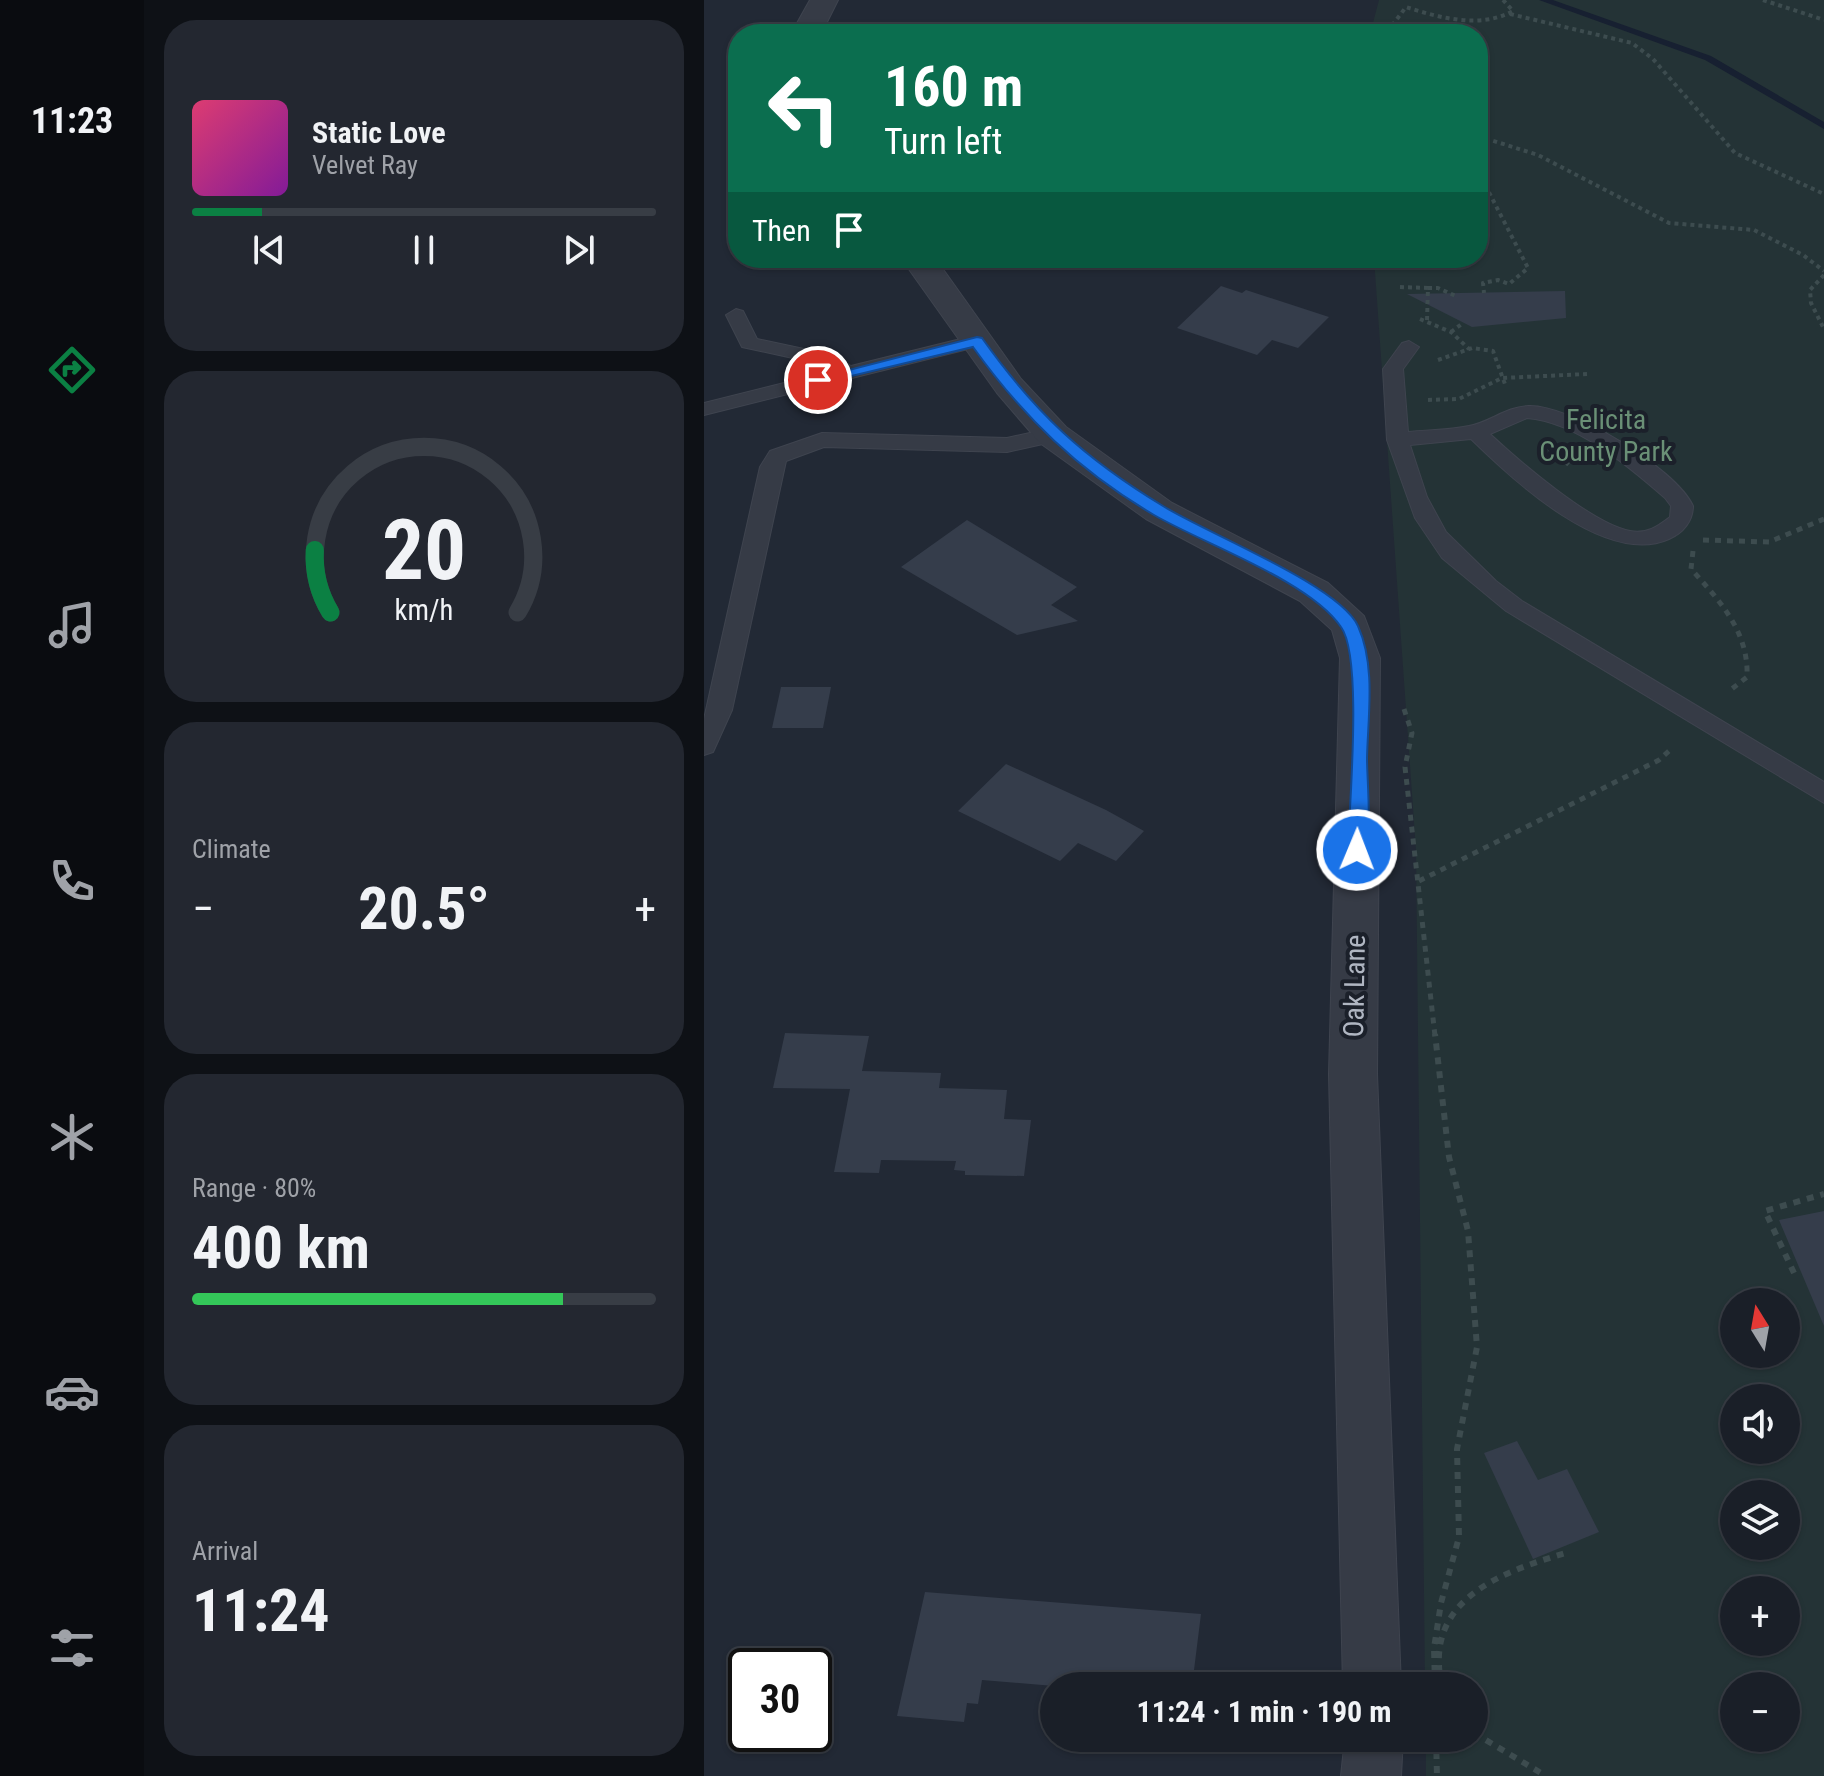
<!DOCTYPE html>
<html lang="en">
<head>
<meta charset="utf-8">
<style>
	body { margin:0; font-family:"Roboto Condensed",sans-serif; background:#232730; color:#f1f3f6; height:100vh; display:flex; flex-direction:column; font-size:30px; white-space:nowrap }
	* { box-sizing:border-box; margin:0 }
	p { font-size:26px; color:#9fa2a8 }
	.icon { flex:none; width:44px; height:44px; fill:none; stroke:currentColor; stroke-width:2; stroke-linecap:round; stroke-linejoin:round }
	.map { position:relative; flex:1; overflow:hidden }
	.panel { display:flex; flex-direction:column; gap:20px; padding:20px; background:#0e1116; width:560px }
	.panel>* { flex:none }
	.top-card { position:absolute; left:24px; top:24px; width:760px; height:244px; border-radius:32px; box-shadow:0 2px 6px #0004,0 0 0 2px #383d45; background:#0b6e4f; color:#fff; overflow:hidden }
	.needle { width:52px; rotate:349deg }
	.fabs { position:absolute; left:1016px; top:1288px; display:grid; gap:16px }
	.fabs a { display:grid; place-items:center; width:80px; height:80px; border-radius:50%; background:#1a1f28; box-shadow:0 2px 6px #0004,0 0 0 2px #383d45; font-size:40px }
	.speed { position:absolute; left:24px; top:1648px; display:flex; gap:16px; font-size:40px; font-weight:700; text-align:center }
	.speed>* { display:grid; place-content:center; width:104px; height:104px; border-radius:50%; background:#1a1f28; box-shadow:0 2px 6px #0004,0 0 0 2px #383d45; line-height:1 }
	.speed .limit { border:4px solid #111; border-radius:12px; background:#fff; color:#111 }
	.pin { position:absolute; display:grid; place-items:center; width:68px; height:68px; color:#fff; margin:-34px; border:4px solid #fff; border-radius:50%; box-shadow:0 2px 8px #0007 }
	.me { position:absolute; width:88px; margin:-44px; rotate:1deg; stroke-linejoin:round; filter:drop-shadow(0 0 6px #0008) }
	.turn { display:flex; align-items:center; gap:28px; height:168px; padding:0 24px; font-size:36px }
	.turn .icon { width:104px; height:104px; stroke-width:2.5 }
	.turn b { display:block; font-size:56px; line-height:68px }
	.then { display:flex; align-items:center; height:76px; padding:0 24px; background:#0003; gap:16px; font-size:30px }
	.big { font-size:60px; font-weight:700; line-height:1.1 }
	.panel .card { flex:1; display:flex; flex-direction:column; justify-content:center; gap:12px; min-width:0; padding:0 28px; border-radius:32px; background:#232730 }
	.panel .dial { align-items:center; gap:0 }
	.dial svg { height:208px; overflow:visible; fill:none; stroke:#383d45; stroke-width:7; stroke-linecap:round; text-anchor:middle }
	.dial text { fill:#f1f3f6; stroke:none }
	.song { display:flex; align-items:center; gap:24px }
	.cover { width:96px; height:96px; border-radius:12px; background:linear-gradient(135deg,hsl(340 70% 55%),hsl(290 70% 35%)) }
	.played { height:8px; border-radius:4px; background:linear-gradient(90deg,#0b8043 15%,#383d45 15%) }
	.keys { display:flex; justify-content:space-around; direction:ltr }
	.heat { display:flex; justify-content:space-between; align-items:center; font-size:44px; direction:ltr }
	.charge { height:12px; border-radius:6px; background:linear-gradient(90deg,#34c759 80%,#383d45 0) }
	.trip { position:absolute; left:336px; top:1672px; width:448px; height:80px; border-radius:40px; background:#1a1f28; box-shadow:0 2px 6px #0004,0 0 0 2px #383d45; font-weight:700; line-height:80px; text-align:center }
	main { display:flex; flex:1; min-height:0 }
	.tab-bar { display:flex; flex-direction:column; width:144px; justify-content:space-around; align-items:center; background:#0a0c10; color:#9fa2a8 }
	.tab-bar .icon { width:56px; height:56px }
	.tab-bar .on { color:#0b8043 }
	.tab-bar b { font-size:36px; color:#f1f3f6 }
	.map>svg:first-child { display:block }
	.green { fill:#243336; fill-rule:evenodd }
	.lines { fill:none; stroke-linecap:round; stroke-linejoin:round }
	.stream { fill:#172031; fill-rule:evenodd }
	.building { fill:#353d4b }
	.service-casing { stroke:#3f444f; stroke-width:2 }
	.minor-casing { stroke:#3f444f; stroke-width:2 }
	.path-far2 { stroke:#3d4c4f; stroke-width:4; stroke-dasharray:4 4; stroke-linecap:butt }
	.path-far1 { stroke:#3d4c4f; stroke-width:5; stroke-dasharray:6 6; stroke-linecap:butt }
	.path { stroke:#3d4c4f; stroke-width:6; stroke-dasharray:7 7; stroke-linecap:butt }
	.service { fill:#363b46; fill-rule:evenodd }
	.minor { fill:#363b46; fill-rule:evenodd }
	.route { fill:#1a73e8; stroke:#114b97; stroke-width:2 }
	.labels { text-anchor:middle; stroke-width:8; stroke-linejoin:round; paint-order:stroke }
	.park-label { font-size:28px; fill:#6a9076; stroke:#1b202a }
	.street-label { font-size:28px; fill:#b0b6c2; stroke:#1b202a }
</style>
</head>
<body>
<main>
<nav class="tab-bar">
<b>11:23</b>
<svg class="icon on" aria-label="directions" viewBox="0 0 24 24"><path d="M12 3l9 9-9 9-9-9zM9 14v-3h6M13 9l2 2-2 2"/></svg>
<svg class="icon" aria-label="music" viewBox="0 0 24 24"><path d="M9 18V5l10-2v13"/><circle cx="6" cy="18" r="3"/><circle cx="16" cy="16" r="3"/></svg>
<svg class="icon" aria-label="phone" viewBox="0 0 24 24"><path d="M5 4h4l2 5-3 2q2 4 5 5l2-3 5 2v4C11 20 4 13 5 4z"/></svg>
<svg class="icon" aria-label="climate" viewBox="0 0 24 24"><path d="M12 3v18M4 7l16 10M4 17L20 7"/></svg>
<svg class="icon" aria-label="car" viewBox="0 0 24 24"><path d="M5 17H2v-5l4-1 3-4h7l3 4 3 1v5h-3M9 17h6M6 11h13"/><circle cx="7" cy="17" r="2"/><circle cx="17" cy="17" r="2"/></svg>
<svg class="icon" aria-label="filters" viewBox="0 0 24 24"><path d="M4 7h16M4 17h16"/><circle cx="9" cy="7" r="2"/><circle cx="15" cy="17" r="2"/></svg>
</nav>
<section class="panel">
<div class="card">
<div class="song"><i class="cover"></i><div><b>Static Love</b><p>Velvet Ray</p></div></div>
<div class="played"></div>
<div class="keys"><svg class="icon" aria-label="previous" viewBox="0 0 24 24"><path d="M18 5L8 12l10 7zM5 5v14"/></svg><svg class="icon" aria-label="pause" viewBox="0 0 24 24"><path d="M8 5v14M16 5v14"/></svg><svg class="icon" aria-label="next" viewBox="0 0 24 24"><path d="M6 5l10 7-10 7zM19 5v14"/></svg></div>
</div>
<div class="card dial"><svg viewBox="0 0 100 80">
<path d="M14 69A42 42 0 1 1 86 69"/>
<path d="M14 69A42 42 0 0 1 8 45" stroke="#0b8043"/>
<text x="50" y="56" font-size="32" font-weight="700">20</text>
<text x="50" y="72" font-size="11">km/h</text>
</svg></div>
<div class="card"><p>Climate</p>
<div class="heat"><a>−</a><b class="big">20.5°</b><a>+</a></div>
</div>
<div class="card"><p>Range · 80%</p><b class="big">400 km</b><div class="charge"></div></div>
<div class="card"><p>Arrival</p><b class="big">11:24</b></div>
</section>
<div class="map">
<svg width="1120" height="1776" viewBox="0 0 1120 1776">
	<rect width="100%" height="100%" fill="#222935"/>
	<path class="green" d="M 675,0 L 1120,0 L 1120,1776 L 722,1776 L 722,1738 L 770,1738 L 770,1686 L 721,1686 L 712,850 L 670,258 L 774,258 L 774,34 L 666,34 ZM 1030,1302 L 1082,1302 L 1082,1354 L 1030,1354 ZM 1030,1398 L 1082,1398 L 1082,1450 L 1030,1450 ZM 1030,1494 L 1082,1494 L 1082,1546 L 1030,1546 ZM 1030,1590 L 1082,1590 L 1082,1642 L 1030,1642 ZM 1030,1686 L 1082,1686 L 1082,1738 L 1030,1738 Z"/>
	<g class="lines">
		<path class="stream" d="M 835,0 L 849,0 L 1007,56 L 1120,122 L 1120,129 L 1001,60 Z"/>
	</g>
	<path class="building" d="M 517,286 L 538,293 L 542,290 L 625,317 L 594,348 L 568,340 L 553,355 L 473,328 Z
		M 861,291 L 862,318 L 768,327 L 703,294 Z
		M 263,520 L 373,587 L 347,605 L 374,621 L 313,635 L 197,567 Z
		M 77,687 L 127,687 L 119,728 L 68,728 Z
		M 302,764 L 402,810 L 440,831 L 412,861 L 374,843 L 356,861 L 254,811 Z
		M 81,1033 L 165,1036 L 158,1071 L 237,1073 L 235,1088 L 303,1090 L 300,1119 L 327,1120 L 320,1176 L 261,1175 L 261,1171 L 250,1170 L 252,1161 L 177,1160 L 175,1173 L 130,1172 L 146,1089 L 69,1088 Z
		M 1120,1211 L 1120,1326 L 1075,1220 Z
		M 813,1441 L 834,1480 L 863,1469 L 895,1532 L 829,1559 L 780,1453 Z
		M 221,1592 L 497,1614 L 488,1686 L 350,1686 L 278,1680 L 274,1704 L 263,1703 L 260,1722 L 193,1716 Z"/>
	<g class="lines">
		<defs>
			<path id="service" d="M 32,309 L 39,311 L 53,339 L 128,355 L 147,366 L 273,335 L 283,341 L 280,345 L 0,415 L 0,403 L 128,371 L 107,362 L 38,347 L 22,315 Z
				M 705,341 L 715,347 L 699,369 L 704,432 C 724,430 746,430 765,426 C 786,422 802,407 824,406 C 865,404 972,468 989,506 C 989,521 979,533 965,539 C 902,567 810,481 767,439 L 706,445 L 723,497 L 742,532 L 792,581 L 818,601 L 1120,782 L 1120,803 L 802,611 L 738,558 L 711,518 L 683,440 L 679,369 L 698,343 ZM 823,418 C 873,422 924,466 961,498 L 967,506 L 966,517 C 953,527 943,534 926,531 C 888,524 815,461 786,434 Z
				M 349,428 L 360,435 L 357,440 L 303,452 L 120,447 L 82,461 L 28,710 L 9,752 L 0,755 L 0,719 L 56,467 L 66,451 L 118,433 L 303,438 Z"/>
			<path id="minor" d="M 106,0 L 134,0 L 117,34 L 87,34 Z
				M 197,258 L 231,258 L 317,379 L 362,427 L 468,503 L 624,583 L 660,616 L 676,658 L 673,1074 L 697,1686 L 639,1686 L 625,1074 L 636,658 L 628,630 L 596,601 L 442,519 L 336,443 L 293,393 Z
				M 641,1738 L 699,1738 L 697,1776 L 637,1776 Z"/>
		</defs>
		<use href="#service" class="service-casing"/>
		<use href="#minor" class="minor-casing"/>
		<path class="path-far2" d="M 1059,0 L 1120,20
			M 806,14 L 928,43 L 949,59 L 1031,153 L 1120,194
			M 690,34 L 690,23 L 702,7 C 736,18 776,29 809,11 L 799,0
			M 774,136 L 834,155 L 965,223 L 1050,230 L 1099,255 L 1120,271
			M 774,171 L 824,268 L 805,284 L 794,280 L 779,283 L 780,293
			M 1120,275 L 1106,290 L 1107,303 L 1120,329
			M 696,287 L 724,288 L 723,320
			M 724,288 L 734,288 L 754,297
			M 716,319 L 747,332 L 765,349
			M 747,332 L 759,323
			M 734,360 L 768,348 L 789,351 L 802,387
			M 724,400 L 755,399 L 798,378 L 883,374
			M 844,448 L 853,455"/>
		<path class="path-far1" d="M 851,453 L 868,467
			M 999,540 L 1065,542 L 1120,519
			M 989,551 L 987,569 C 1016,601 1045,632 1043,677 L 1024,692
			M 700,709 L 708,733 L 701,767 L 731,1036
			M 715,881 L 955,760 L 966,750"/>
		<path class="path" d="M 1090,1273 L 1061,1211 L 1120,1194
			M 731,1686 L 730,1648 L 737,1603 L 755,1537 L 753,1449 L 773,1347 L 764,1231 L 745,1157 L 731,1034
			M 738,1686 C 718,1600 797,1572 862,1553
			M 770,1733 L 842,1776
			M 732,1738 L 733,1776"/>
		<use href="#service" class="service"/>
		<use href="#minor" class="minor"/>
	</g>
	<path class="route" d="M 273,337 L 278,338 C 332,414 380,458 459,506 C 502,533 635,585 654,626 C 672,666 664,716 663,758 C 663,782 669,836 659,855 L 653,857 L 644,850 C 645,807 659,657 637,627 C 606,581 500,544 450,515 C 375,471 319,417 269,347 L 114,384 L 106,380 Z"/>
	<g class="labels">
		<g class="park-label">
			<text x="902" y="429">Felicita<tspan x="902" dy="32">County Park</tspan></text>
		</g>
		<g class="street-label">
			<text transform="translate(650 986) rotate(-89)" y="10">Oak Lane</text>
		</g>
	</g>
</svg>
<div class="fabs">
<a><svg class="needle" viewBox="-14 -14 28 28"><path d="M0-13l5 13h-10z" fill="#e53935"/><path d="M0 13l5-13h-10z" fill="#9fa2a8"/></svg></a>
<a><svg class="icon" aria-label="sound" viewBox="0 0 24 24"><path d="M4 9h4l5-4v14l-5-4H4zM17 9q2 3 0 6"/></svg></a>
<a><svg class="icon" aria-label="layers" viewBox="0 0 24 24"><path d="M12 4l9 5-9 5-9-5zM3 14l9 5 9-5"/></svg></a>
<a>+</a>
<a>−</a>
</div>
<div class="speed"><div class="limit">30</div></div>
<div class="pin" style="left:114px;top:380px;background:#d93025"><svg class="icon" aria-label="arrive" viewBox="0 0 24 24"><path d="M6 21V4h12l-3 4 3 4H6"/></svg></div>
<svg class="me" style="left:653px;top:850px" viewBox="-20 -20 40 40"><circle r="17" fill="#1a73e8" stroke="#fff" stroke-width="3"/><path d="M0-11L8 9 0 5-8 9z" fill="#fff"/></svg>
<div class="trip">11:24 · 1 min · 190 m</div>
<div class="top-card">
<div class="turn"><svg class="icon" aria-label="left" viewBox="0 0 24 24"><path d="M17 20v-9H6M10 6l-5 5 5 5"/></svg><div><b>160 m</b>Turn left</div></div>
<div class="then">Then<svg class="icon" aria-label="arrive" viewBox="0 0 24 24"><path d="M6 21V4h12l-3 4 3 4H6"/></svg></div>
</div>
</div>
</main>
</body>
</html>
